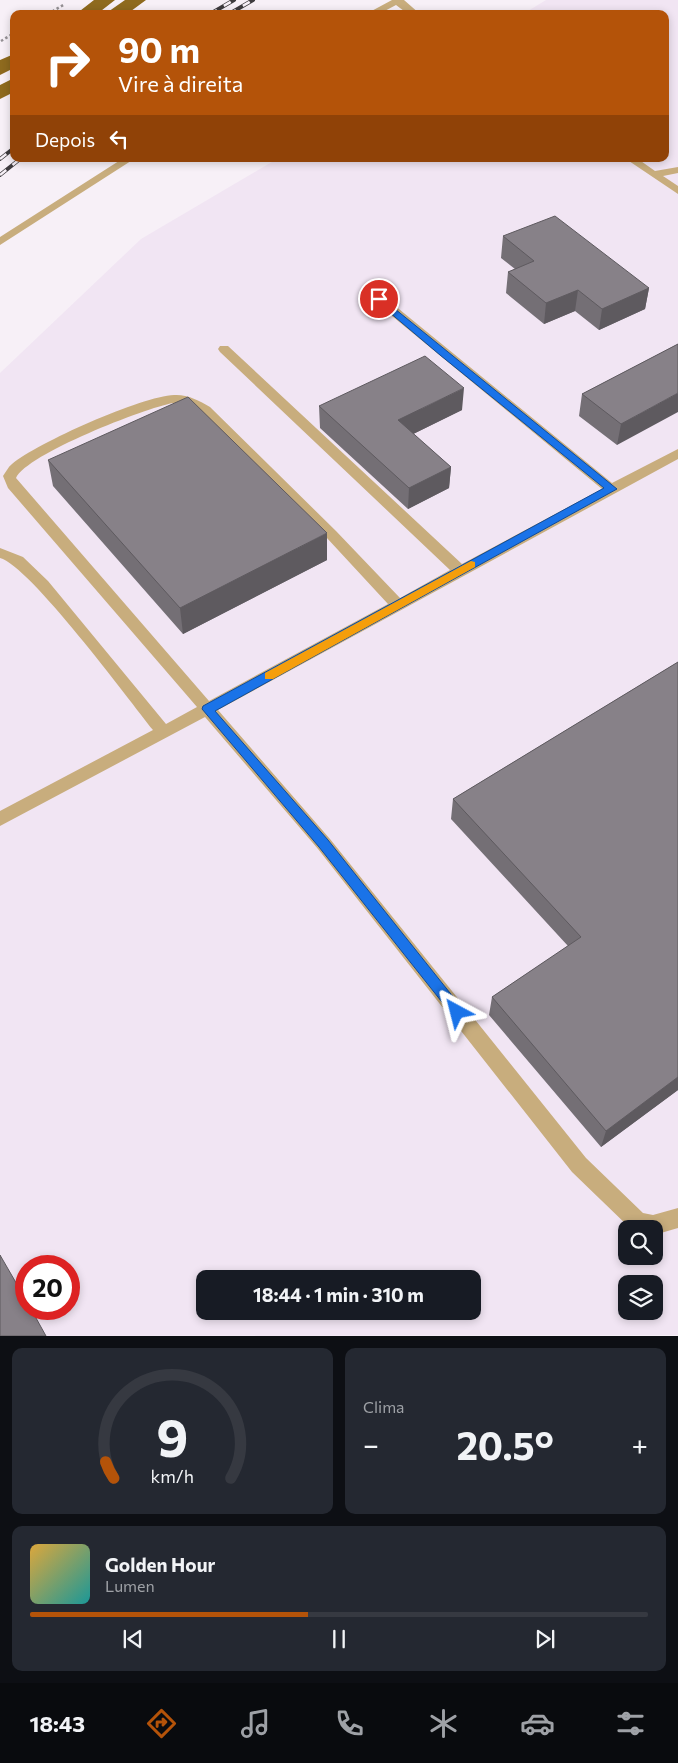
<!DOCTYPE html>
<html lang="pt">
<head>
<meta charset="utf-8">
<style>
	body { margin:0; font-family:Commissioner,sans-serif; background:#242831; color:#f1f3f6; height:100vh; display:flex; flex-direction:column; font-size:19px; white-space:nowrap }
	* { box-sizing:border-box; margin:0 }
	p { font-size:16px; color:#9ea1a6 }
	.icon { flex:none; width:28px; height:28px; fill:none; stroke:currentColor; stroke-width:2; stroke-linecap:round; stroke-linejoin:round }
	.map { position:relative; height:1336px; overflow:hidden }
	.side { display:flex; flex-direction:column; gap:12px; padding:12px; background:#0d0f14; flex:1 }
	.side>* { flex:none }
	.banner { position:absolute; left:10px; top:10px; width:659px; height:152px; border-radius:10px; box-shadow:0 2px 8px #0003; background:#b45309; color:#fff; overflow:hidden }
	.fabs { position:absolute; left:618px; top:1220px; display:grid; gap:10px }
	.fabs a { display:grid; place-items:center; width:45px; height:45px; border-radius:10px; background:#171b24; box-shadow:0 2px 8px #0003; font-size:25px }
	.speed { position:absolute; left:15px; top:1255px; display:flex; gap:10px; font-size:25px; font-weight:700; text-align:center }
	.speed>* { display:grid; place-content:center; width:65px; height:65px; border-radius:50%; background:#171b24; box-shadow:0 2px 8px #0003; line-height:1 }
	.speed .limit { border:8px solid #d22; background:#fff; color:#111 }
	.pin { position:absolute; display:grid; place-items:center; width:42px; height:42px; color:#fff; margin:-21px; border:2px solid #fff; border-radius:50%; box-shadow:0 1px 5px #0007 }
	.me { position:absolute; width:55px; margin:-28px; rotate:322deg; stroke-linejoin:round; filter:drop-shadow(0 0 4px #0008) }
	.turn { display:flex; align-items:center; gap:18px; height:105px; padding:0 25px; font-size:22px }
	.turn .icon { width:65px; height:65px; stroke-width:2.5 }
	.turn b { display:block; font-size:35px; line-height:42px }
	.then { display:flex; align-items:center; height:48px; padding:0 25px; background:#0003; gap:10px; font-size:19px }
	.big { font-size:38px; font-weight:700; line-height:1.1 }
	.side .tile { flex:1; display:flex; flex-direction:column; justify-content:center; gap:8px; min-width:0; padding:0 18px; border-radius:10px; background:#242831 }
	.side .dial { align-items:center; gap:0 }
	.dial svg { height:130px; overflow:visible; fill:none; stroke:#363941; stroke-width:7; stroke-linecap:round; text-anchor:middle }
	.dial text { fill:#f1f3f6; stroke:none }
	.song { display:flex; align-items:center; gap:15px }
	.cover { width:60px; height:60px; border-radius:8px; background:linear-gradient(135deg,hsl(40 70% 55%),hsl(180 70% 35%)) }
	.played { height:5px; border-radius:2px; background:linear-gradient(90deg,#b45309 45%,#363941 45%) }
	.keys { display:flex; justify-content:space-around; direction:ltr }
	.heat { display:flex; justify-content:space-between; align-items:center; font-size:28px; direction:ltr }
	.side .tiles { flex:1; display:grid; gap:12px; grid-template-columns:1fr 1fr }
	.tile:last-child { grid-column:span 2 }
	.trip { position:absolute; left:196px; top:1270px; width:285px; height:50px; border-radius:10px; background:#171b24; box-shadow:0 2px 8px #0003; font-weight:700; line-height:50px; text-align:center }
	.tab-bar { display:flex; height:80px; justify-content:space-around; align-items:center; background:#090b0e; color:#9ea1a6 }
	.tab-bar .icon { width:35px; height:35px }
	.tab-bar .current { color:#b45309 }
	.tab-bar b { font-size:22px; color:#f1f3f6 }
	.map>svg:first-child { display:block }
	.built { fill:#f1e5f3; fill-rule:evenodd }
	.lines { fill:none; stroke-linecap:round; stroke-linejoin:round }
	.path { stroke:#949094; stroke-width:2.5; stroke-dasharray:2.5 2.5; stroke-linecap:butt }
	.service { fill:#c8ad7d; fill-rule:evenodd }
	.trunk { fill:#8e6a1e; fill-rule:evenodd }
	.rail-casing { stroke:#3e3b3e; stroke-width:4 }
	.rail { stroke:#f7f0f7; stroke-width:2.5; stroke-dasharray:8; stroke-linecap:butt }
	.wall { fill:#746f75 }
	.shaded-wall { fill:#5e5a5f }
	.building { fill:#878188; stroke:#5e5a5f }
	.route { fill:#1a73e8; stroke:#114b97 }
	.slow { fill:#f59e0b }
</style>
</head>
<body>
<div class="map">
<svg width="678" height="1336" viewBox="0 0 678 1336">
	<rect width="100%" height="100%" fill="#f7f0f7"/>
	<path class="built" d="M 546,0 L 678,0 L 678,1335 L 0,1336 L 0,373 L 141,239 L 277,159 L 665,159 L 665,14 L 523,14 ZM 626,1229 L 654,1229 L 654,1256 L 626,1256 ZM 26,1266 L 69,1266 L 69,1309 L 26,1309 ZM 205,1279 L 472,1279 L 472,1311 L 205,1311 ZM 626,1284 L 654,1284 L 654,1311 L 626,1311 Z"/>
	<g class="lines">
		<path class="path" d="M 48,14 L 65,4
			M 1,41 L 14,33"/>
		<path class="service" d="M 392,0 L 404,0 L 420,14 L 408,14 L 396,5 L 379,14 L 366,14 Z
			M 122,159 L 134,159 L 0,245 L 0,237 Z
			M 626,159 L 638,159 L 655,171 L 678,167 L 678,173 L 663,176 L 678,186 L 678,194 Z
			M 379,295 L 383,296 L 612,483 L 678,449 L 678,459 L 218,710 L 330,839 L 586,1158 L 643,1213 L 653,1215 L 678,1208 L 678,1228 L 654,1235 L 654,1229 L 631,1229 L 572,1172 L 318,849 L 205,717 L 0,826 L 0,811 L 153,730 C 129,700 29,565 0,558 L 0,548 L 23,557 L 48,581 L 166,724 L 197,707 L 8,488 L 3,476 C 6,472 8,467 12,464 C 37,443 142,396 174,395 C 186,394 199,400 210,407 L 336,531 L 400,598 L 450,570 L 220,352 L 218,349 L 220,346 L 228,346 L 462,564 L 602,489 L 375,302 L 373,299 ZM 173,403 L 185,405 L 200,413 L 326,537 L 388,604 L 209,701 L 16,478 C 27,454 145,408 173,403 Z"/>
		<path class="trunk" d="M 94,0 L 115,0 L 97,14 L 76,14 Z
			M 125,0 L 146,0 L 127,14 L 105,14 Z
			M 14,54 L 14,68 L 0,75 L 0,60 Z
			M 14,78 L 14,92 L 0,99 L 0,85 Z"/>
		<defs>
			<path id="rail" d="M 210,14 L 234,0
				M 229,14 L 253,0
				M 0,159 L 14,148
				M 0,175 L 20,159"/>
		</defs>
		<use href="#rail" class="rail-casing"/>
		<use href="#rail" class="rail"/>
	</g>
	<path class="wall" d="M 503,236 L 649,288 L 645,309 L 599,330 L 575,311 L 544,324 L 506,293 L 508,272 L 515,269 L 501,258 Z
		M 678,344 L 617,445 L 579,416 L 582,394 Z
		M 319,406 L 462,410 L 413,434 L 451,467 L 449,488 L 408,509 L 320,428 Z
		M 48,460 L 327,560 L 183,634 L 53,486 Z
		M 678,662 L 678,1090 L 601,1147 L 489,1015 L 492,997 L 568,946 L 451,819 L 453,799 Z"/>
	<path class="shaded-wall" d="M 649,288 L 645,309 L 599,330 L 602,309 Z
		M 578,290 L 575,311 L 544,324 L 546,303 Z
		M 464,388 L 462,410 L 397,442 L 398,420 Z
		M 678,393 L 678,412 L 617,445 L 621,424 Z
		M 451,467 L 449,488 L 408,509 L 409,488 Z
		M 327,533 L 327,560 L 183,634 L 180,608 Z
		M 678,1077 L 678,1090 L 601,1147 L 606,1131 Z"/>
	<path class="building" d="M 555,216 L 649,288 L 602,309 L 578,290 L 546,303 L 508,272 L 534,261 L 503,236 Z
		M 678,344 L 678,393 L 621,424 L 582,394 Z
		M 425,356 L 464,388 L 398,420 L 451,467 L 409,488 L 319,406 Z
		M 188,397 L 327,533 L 180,608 L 48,460 Z
		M 678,662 L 678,1077 L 606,1131 L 492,997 L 581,937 L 453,799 Z
		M 0,1255 L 26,1300 L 26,1309 L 31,1309 L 46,1336 L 0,1336 Z"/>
	<path class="route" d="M 379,296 L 617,489 L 215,711 L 328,840 L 462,1008 L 464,1012 L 462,1016 L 457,1018 L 453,1016 L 319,847 L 202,709 L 203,706 L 604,488 L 440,355 L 376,301 L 376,297 Z"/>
	<path class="slow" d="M 471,561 L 475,562 L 475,567 L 273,679 L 265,679 L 265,673 Z"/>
</svg>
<div class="fabs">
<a><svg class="icon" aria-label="search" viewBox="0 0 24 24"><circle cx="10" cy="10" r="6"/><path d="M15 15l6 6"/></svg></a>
<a><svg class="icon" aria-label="layers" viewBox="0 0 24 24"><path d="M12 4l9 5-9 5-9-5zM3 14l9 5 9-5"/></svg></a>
</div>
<div class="speed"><div class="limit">20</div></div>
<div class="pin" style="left:379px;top:299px;background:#d93025"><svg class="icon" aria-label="arrive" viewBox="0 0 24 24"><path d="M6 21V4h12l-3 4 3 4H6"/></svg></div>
<svg class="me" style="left:457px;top:1012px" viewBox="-20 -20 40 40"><path d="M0-17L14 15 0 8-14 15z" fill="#1a73e8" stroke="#fff" stroke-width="4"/></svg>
<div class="trip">18:44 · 1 min · 310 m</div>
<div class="banner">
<div class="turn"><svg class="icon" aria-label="right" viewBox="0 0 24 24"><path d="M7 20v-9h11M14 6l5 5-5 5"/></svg><div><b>90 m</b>Vire à direita</div></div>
<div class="then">Depois<svg class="icon" aria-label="left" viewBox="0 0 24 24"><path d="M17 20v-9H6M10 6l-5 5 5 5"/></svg></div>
</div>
</div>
<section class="side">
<div class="tiles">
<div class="tile dial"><svg viewBox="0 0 100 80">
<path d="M14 69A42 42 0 1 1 86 69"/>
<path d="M14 69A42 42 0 0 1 9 59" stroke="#b45309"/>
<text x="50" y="56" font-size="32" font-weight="700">9</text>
<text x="50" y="72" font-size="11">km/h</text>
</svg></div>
<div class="tile"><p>Clima</p>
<div class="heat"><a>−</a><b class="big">20.5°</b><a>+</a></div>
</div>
<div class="tile">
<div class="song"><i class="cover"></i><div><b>Golden Hour</b><p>Lumen</p></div></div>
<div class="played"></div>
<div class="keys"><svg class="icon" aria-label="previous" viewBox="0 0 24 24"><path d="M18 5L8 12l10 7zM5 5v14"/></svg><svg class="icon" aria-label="pause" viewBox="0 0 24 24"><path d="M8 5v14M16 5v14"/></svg><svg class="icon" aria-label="next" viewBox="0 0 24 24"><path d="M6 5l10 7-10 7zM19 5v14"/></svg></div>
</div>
</div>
</section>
<nav class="tab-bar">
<b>18:43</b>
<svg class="icon current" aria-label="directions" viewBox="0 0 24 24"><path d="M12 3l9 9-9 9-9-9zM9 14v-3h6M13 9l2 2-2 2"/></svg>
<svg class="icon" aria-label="music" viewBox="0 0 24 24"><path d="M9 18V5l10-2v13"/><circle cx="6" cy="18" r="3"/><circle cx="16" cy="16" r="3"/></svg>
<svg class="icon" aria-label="phone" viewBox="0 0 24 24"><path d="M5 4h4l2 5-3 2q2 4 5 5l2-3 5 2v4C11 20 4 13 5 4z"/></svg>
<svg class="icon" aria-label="climate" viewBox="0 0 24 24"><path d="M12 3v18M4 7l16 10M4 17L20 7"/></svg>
<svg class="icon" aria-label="car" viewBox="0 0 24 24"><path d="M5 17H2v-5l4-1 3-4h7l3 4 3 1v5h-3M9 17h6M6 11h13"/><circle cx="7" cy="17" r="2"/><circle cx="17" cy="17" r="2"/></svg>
<svg class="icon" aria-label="filters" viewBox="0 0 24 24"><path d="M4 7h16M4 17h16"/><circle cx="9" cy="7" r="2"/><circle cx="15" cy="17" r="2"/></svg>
</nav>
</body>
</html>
